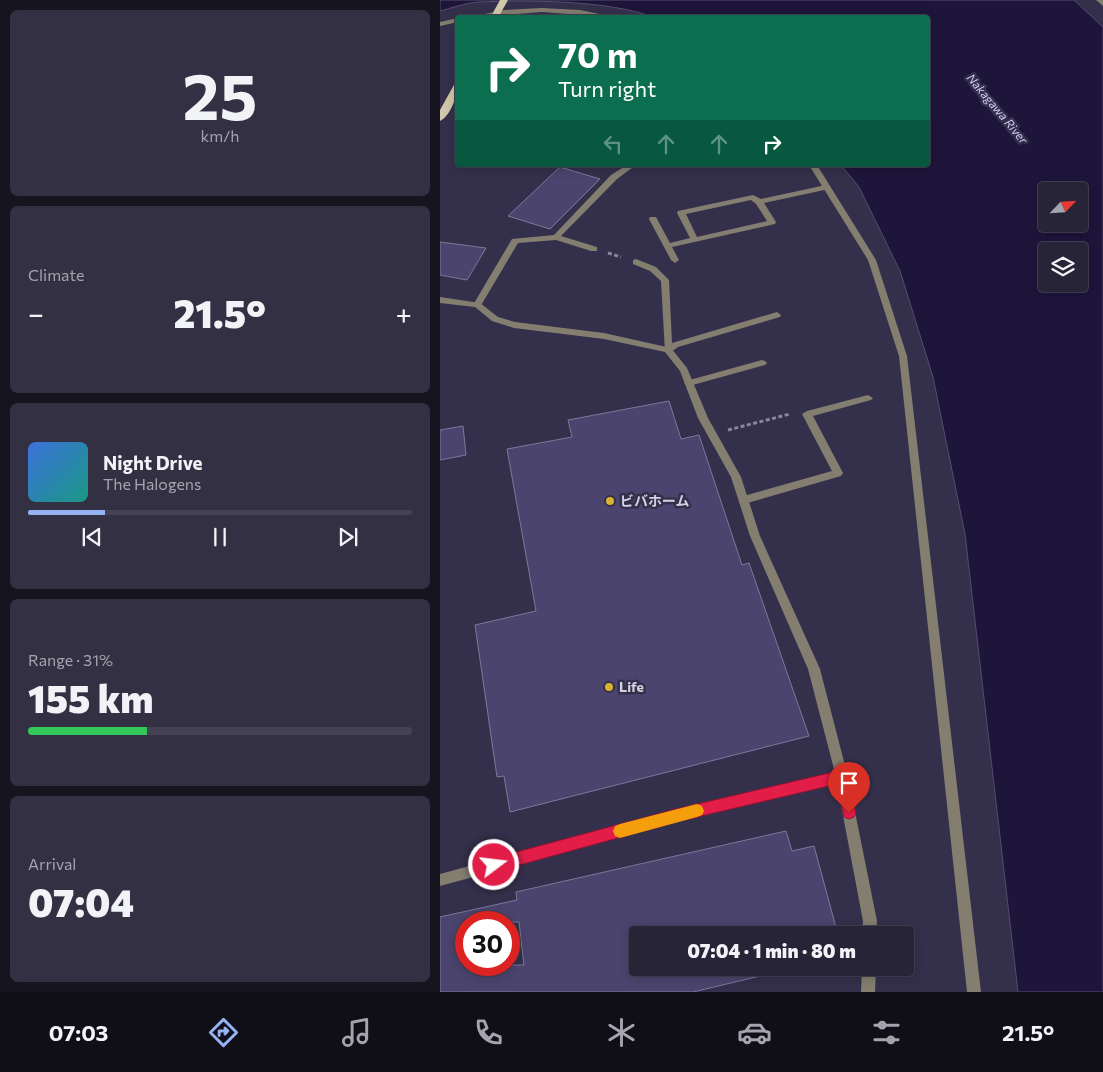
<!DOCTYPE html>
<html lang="en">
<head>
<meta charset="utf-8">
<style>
	body { margin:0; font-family:Commissioner,"Noto Sans JP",sans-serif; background:#333043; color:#f1f3f6; height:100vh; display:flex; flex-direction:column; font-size:19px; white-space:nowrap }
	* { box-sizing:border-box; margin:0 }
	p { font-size:16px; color:#a4a4ae }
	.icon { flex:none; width:28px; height:28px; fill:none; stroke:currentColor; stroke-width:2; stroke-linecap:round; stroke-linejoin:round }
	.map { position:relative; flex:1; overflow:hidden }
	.side { display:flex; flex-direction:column; gap:10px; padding:10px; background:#15141f; width:440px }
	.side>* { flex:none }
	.banner { position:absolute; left:15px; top:15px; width:475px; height:152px; border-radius:5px; box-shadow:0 2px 12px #0003,0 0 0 1px #434153; background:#0b6e4f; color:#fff; overflow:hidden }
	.needle { width:32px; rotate:65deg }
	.buttons { position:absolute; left:598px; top:182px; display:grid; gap:10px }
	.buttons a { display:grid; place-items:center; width:50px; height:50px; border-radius:5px; background:#272438; box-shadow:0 2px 12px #0003,0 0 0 1px #434153; font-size:25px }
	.speed { position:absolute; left:15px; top:911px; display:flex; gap:10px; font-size:25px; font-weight:700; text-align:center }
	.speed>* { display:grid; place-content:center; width:65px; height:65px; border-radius:50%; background:#272438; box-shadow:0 2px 12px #0003,0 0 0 1px #434153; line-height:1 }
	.speed .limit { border:8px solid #d22; background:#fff; color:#111 }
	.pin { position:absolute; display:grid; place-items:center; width:42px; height:42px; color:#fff; margin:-51px -21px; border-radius:50% 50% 50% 0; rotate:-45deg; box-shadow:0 0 5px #0007 }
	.pin .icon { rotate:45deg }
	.me { position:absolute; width:55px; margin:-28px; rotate:75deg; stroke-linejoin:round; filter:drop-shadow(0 0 4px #0008) }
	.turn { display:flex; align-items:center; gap:18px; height:105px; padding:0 20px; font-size:22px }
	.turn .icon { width:65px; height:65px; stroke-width:2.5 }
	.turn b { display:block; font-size:35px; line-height:42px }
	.lanes { display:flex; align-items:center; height:48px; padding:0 20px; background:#0003; justify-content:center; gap:25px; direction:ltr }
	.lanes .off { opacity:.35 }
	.big { font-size:38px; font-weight:800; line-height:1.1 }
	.side .widget { flex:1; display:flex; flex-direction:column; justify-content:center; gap:8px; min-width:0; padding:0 18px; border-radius:8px; background:#333043 }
	.side .dial { align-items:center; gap:0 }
	.dial b { font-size:65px; line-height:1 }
	.song { display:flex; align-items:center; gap:15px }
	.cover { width:60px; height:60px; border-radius:8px; background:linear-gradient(135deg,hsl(220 70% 55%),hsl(170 70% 35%)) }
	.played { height:5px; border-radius:2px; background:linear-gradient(90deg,#95b2f1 20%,#434153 20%) }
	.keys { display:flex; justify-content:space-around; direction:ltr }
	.heat { display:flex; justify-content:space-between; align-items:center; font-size:28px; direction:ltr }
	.charge { height:8px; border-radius:4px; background:linear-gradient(90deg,#34c759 31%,#434153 0) }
	.trip { position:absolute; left:189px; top:926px; width:285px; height:50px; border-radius:5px; background:#272438; box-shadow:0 2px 12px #0003,0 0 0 1px #434153; font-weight:800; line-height:50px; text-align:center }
	.tabs { display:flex; height:80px; justify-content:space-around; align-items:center; background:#100e16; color:#a4a4ae }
	.tabs .icon { width:35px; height:35px }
	.tabs .selected { color:#95b2f1 }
	.tabs b { font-size:22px; color:#f1f3f6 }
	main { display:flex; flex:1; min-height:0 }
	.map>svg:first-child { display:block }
	.water { fill:#1e153b; stroke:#544d6d; fill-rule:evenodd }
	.building { fill:#4b446e; stroke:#7d7998; fill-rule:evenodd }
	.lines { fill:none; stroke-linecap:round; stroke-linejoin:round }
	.path { stroke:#8a879c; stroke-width:3; stroke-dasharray:4 2.5; stroke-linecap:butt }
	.service { fill:#837e70; fill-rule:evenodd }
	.minor { fill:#837e70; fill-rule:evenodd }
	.primary { fill:#d1c7aa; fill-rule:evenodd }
	.route { fill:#e11d48; stroke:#92132f }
	.slow { fill:#f59e0b }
	.poi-dot { fill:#dab333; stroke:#34304b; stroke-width:2 }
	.labels { text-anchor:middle; stroke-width:5; stroke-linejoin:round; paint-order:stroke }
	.far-water-label { font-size:12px; font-style:italic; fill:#d1ccf7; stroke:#34304b }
	.poi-label { font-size:14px; font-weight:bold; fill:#d3d1e2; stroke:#34304b; text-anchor:start }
</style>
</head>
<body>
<main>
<section class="side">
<div class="widget dial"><b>25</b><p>km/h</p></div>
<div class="widget"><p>Climate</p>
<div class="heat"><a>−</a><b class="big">21.5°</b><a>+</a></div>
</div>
<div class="widget">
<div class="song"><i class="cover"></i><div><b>Night Drive</b><p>The Halogens</p></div></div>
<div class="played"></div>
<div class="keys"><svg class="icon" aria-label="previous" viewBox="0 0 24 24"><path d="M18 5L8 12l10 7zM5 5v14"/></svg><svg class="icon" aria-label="pause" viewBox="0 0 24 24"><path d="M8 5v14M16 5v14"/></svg><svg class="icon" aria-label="next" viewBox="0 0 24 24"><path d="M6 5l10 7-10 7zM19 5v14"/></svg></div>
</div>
<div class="widget"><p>Range · 31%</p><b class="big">155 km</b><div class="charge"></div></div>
<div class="widget"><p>Arrival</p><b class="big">07:04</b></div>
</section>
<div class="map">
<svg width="663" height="992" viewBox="0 0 663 992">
	<rect width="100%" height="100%" fill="#34304b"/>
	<path class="water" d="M 0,0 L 634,0 L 663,27 L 663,992 L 578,992 L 525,534 L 493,377 L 460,271 L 419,187 L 401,165 L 488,165 L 488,18 L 213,17 C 167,0 88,0 38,2 C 25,3 12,8 0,11 ZM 606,191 L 639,191 L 639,224 L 606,224 ZM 606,251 L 639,251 L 639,284 L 606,284 Z"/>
	<path class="building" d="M 120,167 L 160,179 L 110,229 L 68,216 Z
		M 0,242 L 46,248 L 27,280 L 0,275 Z
		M 229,401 L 241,439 L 259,435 L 302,565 L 309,563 L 369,736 L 70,812 L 64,776 L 57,777 L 35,625 L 96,611 L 67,449 L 132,437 L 128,420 Z
		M 23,426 L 26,455 L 0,460 L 0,430 Z
		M 346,831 L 352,851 L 374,846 L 398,935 L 198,935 L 198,968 L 354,968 L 253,992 L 0,992 L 0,917 L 77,900 L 76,892 ZM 26,922 L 79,922 L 84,965 L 26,965 Z"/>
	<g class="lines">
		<path class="path" d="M 168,253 L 181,257
			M 288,430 L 350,414"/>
		<path class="service" d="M 187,165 L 196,165 L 177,179 L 121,236 L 157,247 L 157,251 L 151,251 L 116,240 L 78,243 L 40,307 L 34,307 L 33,305 L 72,239 L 114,235 L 171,175 Z
			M 386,185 L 389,185 L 389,189 L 324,203 L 336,222 L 335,224 L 232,247 L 239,260 L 235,263 L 231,260 L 209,219 L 210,217 L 216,217 L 230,243 L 250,238 L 237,213 L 238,211 L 313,195 L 321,199 ZM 311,200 L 316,204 L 327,221 L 257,237 L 246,214 Z
			M 196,259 L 216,267 L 229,280 L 232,343 L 337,312 L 341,315 L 340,317 L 238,347 L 231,352 L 225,352 L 221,281 L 210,271 L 193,264 L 193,260 Z
			M 322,360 L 325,361 L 327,363 L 325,365 L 249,386 L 244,383 L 246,381 Z
			M 428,395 L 433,398 L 431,400 L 373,416 L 403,473 L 401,476 L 304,504 L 300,503 L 299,500 L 300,497 L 392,471 L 362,414 L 367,411 Z"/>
		<path class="minor" d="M 656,0 L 663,0 L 663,6 Z
			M 102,8 L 140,10 L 179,18 L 102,12 L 25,18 L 64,10 Z
			M 18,18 L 18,22 L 0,26 L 0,22 Z
			M 369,165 L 377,165 L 436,260 L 467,356 L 541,992 L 527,992 L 459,356 L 428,260 Z
			M 0,297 L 40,303 L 58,317 L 75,322 L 164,333 L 231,348 L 247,368 L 268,418 L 301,477 L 320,536 L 380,669 L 408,777 L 437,921 L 436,935 L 422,935 L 423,921 L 397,784 L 236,822 L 0,886 L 0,874 L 236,810 L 395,773 L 368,669 L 310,536 L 291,477 L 258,418 L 240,371 L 225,352 L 164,339 L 74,328 L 52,321 L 35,307 L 0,303 Z
			M 422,968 L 436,968 L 435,992 L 421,992 Z"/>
		<path class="primary" d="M 60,0 L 68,0 L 58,18 L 50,18 Z
			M 15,83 L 18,83 C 18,94 11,116 0,121 L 0,110 Z"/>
	</g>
	<path class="route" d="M 402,770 L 407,772 L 409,776 L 416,813 L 414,817 L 409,819 L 404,817 L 397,784 L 236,822 L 54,872 L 49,870 L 47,865 L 49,860 L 54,858 L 236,809 Z"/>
	<path class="slow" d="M 257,804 L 262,806 L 264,811 L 262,815 L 257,817 L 180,838 L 175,836 L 173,831 L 175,826 L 180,824 Z"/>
	<g class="poi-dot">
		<circle cx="170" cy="501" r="5"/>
		<circle cx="169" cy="687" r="5"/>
	</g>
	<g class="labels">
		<g class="far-water-label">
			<text transform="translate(557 109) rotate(50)" y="4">Nakagawa River</text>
		</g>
		<g class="poi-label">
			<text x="180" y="506">ビバホーム</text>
			<text x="179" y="692">Life</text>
		</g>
	</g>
</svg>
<div class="buttons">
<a><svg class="needle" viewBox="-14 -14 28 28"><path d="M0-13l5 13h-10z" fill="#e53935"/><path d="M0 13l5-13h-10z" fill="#a4a4ae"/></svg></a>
<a><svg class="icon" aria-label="layers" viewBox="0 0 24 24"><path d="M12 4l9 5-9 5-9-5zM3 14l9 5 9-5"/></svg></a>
</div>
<div class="speed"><div class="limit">30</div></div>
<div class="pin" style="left:409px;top:813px;background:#d93025"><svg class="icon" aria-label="arrive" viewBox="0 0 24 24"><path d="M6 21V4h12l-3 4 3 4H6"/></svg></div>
<svg class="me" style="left:54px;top:865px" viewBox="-20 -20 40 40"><circle r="17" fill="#e11d48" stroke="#fff" stroke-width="3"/><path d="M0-11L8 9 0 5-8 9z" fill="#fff"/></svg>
<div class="trip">07:04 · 1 min · 80 m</div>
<div class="banner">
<div class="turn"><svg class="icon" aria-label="right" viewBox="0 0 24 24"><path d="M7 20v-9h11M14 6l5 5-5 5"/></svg><div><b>70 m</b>Turn right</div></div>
<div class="lanes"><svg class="icon off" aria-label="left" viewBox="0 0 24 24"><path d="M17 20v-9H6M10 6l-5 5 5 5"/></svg><svg class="icon off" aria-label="ahead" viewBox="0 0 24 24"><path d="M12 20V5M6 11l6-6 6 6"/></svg><svg class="icon off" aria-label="ahead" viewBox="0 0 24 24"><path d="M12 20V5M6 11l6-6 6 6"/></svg><svg class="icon" aria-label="right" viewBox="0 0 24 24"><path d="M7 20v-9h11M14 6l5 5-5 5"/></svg></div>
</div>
</div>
</main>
<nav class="tabs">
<b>07:03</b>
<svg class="icon selected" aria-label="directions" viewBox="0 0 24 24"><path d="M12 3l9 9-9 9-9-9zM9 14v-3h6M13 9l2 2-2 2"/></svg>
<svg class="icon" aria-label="music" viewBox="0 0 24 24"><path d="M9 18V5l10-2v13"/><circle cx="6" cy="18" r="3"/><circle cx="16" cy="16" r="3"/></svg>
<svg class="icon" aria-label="phone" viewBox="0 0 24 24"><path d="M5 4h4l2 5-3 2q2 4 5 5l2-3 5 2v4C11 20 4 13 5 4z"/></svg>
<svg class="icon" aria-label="climate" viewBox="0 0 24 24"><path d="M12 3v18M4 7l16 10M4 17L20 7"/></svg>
<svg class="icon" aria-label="car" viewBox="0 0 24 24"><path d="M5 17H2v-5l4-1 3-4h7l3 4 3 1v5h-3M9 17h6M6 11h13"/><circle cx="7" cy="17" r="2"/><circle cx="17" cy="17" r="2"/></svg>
<svg class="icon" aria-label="filters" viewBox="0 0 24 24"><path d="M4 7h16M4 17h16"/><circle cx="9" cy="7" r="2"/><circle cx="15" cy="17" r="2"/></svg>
<b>21.5°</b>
</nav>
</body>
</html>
